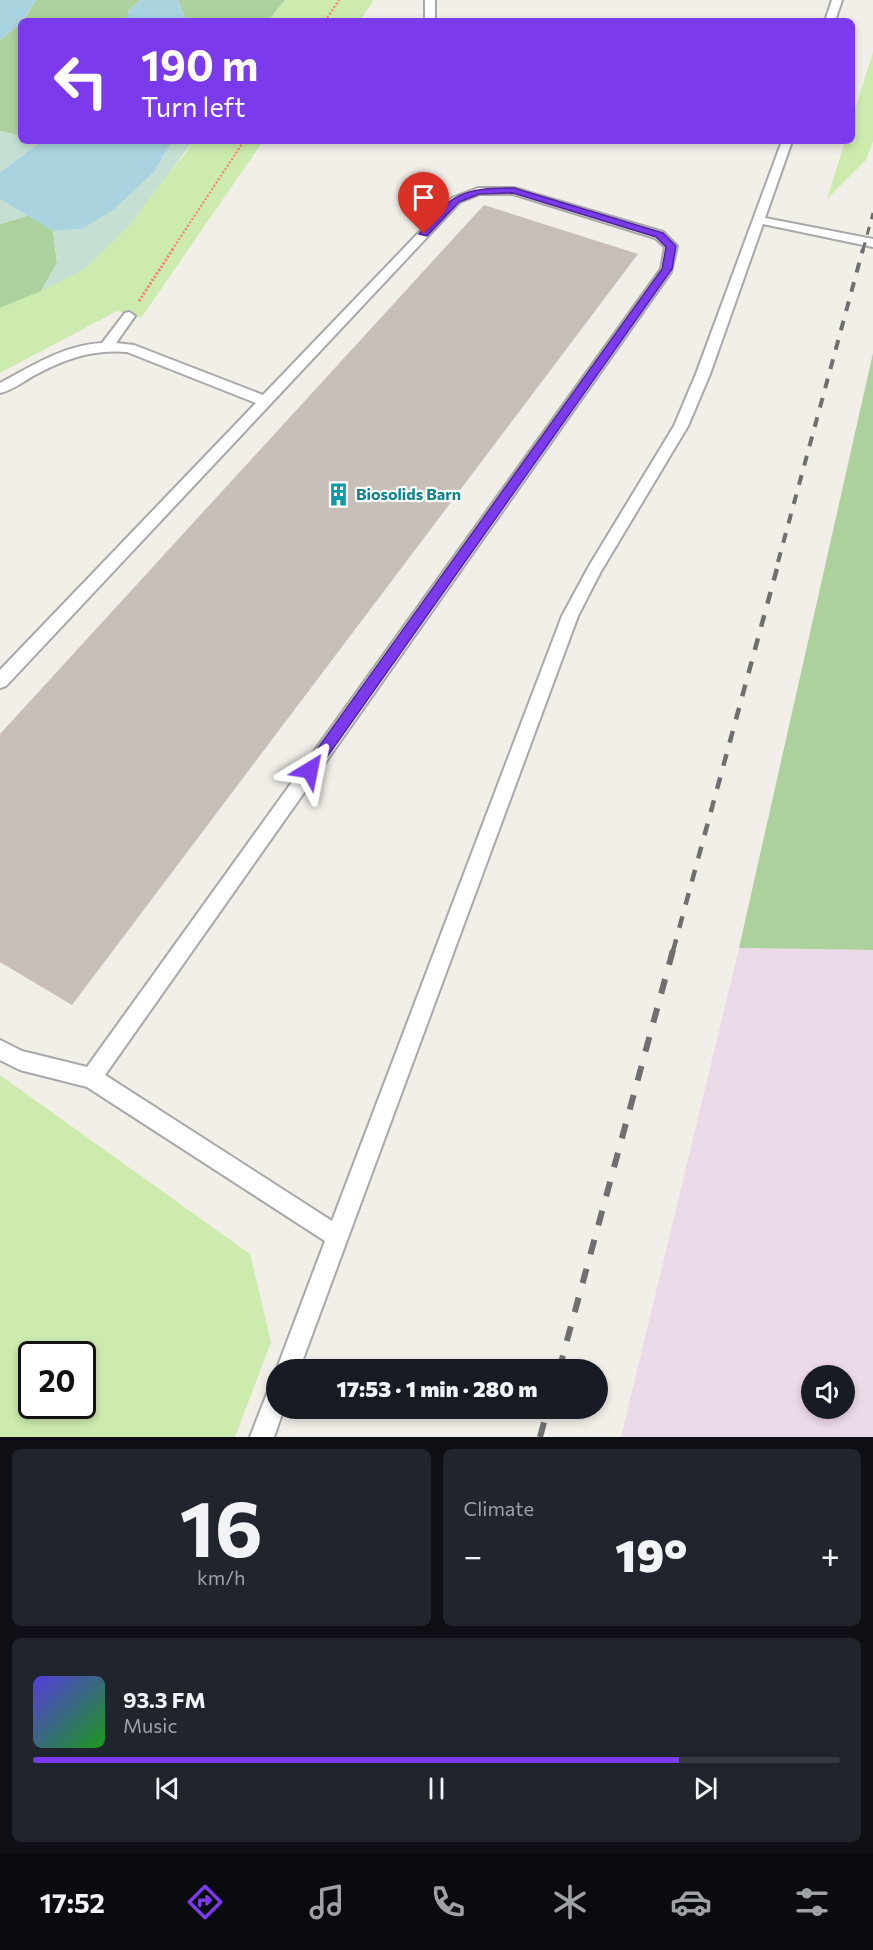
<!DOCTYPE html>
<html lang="en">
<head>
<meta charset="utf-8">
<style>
	body { margin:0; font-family:Commissioner,sans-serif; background:#20242c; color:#f1f3f6; height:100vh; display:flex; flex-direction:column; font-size:22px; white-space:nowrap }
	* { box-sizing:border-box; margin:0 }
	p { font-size:20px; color:#9ea1a6 }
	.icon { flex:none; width:33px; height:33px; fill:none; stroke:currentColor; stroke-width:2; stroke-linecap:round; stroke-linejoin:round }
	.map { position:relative; height:1437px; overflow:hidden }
	.side { display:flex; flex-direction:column; gap:12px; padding:12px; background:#0d0f14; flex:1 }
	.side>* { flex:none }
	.hud { position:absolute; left:18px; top:18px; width:837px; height:126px; border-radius:9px; box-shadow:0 3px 9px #0003; background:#7c3aed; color:#fff; overflow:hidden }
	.buttons { position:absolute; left:801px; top:1365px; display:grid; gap:12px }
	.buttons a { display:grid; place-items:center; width:54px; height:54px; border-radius:50%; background:#171b24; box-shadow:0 3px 9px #0003; font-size:30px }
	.speed { position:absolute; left:18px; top:1341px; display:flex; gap:12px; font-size:30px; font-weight:700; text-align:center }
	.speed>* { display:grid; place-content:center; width:78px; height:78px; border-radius:50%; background:#171b24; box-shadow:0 3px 9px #0003; line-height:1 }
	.speed .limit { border:3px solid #111; border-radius:9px; background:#fff; color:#111 }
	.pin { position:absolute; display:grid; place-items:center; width:51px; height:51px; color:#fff; margin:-62px -26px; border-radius:50% 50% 50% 0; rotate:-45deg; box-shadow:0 0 6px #0007 }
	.pin .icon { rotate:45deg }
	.me { position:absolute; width:66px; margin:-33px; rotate:35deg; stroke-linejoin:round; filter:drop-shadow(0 0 4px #0008) }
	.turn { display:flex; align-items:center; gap:21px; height:126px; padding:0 24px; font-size:27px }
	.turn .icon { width:78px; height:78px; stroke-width:2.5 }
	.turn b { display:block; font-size:42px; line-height:51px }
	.big { font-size:45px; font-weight:800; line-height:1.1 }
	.side .tile { flex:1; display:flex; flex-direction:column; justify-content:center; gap:9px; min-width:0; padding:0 21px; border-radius:9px; background:#20242c }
	.side .dial { align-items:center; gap:0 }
	.dial b { font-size:78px; line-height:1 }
	.song { display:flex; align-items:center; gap:18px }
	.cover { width:72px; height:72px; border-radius:9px; background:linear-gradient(135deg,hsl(250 70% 55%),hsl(120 70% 35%)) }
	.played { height:6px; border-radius:3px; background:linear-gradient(90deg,#7c3aed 80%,#363941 80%) }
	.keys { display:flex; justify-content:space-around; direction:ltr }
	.heat { display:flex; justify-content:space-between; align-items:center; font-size:33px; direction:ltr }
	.side .tiles { flex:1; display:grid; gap:12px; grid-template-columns:1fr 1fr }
	.tile:last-child { grid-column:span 2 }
	.trip { position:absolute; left:266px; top:1359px; width:342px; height:60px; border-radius:30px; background:#171b24; box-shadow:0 3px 9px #0003; font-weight:800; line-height:60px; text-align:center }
	.tabs { display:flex; height:96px; justify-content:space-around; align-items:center; background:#090b0e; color:#9ea1a6 }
	.tabs .icon { width:42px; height:42px }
	.tabs .current { color:#7c3aed }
	.tabs b { font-size:27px; color:#f1f3f6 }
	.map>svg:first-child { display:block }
	.industrial { fill:#ebdae8; fill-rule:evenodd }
	.grass { fill:#cdebaf; fill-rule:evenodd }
	.forest { fill:#add19d }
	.wetland { fill:#c5e0d3 }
	.water { fill:#a9d4df }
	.building { fill:#c7beb7 }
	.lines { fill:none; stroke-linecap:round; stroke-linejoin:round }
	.service-casing { stroke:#a8a8a8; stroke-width:4 }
	.path-far1 { stroke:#fa7c70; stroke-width:2; stroke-dasharray:2 2; stroke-linecap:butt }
	.path { stroke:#fa7c70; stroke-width:3; stroke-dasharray:2 2; stroke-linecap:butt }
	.service { fill:#fff; fill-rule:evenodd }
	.rail-far3 { stroke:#6f6f6f; stroke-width:3; stroke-dasharray:8 8; stroke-linecap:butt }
	.rail-far2 { stroke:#6f6f6f; stroke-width:4; stroke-dasharray:10 10; stroke-linecap:butt }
	.rail-far1 { stroke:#6f6f6f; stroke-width:4.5; stroke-dasharray:12 12; stroke-linecap:butt }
	.rail { stroke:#6f6f6f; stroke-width:6; stroke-dasharray:15 15; stroke-linecap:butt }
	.route { fill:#7c3aed; stroke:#51269a; stroke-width:1.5 }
	.labels { text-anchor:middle; stroke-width:4.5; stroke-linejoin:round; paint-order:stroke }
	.culture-label { font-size:16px; font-weight:bold; fill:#0d838f; stroke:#fff; text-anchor:start }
</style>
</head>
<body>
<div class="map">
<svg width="873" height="1437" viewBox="0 0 873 1437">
	<rect width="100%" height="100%" fill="#f2eee8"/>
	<path class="industrial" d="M 739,948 L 873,950 L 873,1437 L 621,1437 ZM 812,1376 L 844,1376 L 844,1408 L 812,1408 Z"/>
	<path class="grass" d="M 285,0 L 374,0 L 360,21 L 268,21 Z
		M 873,52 L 873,141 L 866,160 L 827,199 L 845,141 L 852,141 L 852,119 Z
		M 193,141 L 263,141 L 141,318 L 117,311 L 0,373 L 0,308 L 83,270 L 185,154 Z
		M 0,1075 L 250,1254 L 271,1342 L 235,1437 L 0,1437 ZM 82,1354 L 82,1406 L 32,1406 L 32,1354 Z"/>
	<path class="forest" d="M 36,0 L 140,0 L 129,10 L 126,21 L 23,21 Z
		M 178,0 L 285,0 L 268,21 L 186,21 Z
		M 21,23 L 21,136 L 0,131 L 0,40 Z
		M 30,215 L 53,231 L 57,263 L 41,291 L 0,308 L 0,224 Z
		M 873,353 L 873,950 L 739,948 Z"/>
	<path class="wetland" d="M 0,131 L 21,136 L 21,141 L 41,142 L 0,172 Z
		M 172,141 L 193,141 L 127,228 L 83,270 L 41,291 L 57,263 L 53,231 L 82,229 L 154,172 Z
		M 0,199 L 30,215 L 0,224 Z"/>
	<path class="water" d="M 0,0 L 36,0 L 21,23 L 0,40 Z
		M 140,0 L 178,0 L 186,21 L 126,21 L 129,10 Z
		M 172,141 L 154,172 L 114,209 L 82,229 L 53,231 L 0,199 L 0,172 L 41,142 Z"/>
	<path class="building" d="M 484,205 L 638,254 L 72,1005 L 0,962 L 0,734 Z"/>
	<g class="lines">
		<defs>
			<path id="service" d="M 425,0 L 435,0 L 435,21 L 425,21 Z
				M 832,0 L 842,0 L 835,21 L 825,21 Z
				M 782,141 L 792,141 L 765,218 L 873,239 L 873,247 L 763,224 L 710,374 L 688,426 L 600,573 L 578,616 L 299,1370 L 276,1371 L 325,1241 L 87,1087 L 20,1070 L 0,1060 L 0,1040 L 22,1051 L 87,1067 L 661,269 L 665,247 L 655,238 L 513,194 L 480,194 L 460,202 L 6,686 L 0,688 L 0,670 L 256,403 L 127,352 C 92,349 64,359 33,376 C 23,382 12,390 0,393 L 0,383 C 32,366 64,345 102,343 L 125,313 L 129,312 L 135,316 L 116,343 L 134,345 L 263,395 L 452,198 L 478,188 L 514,188 L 663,232 L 677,246 L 671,272 L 105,1075 L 332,1221 L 562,616 L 589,566 L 674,426 L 696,374 Z
				M 276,1387 L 276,1408 L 284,1408 L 274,1437 L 250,1437 L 268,1391 Z"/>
		</defs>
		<use href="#service" class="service-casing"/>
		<path class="path-far1" d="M 325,21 L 339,0
			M 172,250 L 244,141"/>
		<path class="path" d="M 139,301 L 173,249"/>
		<use href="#service" class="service"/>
		<path class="rail-far3" d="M 863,250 L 873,213"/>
		<path class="rail-far2" d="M 778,562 L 863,249"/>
		<path class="rail-far1" d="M 673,951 L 779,561"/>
		<path class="rail" d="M 559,1370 L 673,950
			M 540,1437 L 548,1408"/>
	</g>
	<path class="route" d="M 514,188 L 663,233 L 676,246 L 672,269 L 315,774 L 305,774 L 303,770 L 305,766 L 662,269 L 666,247 L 656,237 L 513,193 L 479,194 L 459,202 L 427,236 L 419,234 C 452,193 462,188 514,188 Z"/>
	<defs>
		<symbol id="building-bare" viewBox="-9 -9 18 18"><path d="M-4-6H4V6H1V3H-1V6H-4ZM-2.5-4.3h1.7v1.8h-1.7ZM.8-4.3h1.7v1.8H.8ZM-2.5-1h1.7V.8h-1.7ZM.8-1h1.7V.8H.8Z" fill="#0f9aa8" stroke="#fff" stroke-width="2.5" paint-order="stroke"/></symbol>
	</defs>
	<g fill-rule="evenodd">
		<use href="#building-bare" x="322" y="478" width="33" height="33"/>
	</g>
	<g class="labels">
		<g class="culture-label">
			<text x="356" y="500">Biosolids Barn</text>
		</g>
	</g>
</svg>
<div class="buttons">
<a><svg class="icon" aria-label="sound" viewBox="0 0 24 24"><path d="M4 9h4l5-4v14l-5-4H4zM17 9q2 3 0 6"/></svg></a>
</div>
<div class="speed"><div class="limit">20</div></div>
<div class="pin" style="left:424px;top:234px;background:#d93025"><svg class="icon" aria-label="arrive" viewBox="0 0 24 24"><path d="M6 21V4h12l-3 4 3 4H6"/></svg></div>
<svg class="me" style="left:310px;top:770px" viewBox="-20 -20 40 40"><path d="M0-17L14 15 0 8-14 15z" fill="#7c3aed" stroke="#fff" stroke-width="4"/></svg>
<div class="trip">17:53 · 1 min · 280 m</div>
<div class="hud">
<div class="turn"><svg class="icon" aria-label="left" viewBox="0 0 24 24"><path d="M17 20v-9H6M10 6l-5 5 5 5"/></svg><div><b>190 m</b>Turn left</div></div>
</div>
</div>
<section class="side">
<div class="tiles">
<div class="tile dial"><b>16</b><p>km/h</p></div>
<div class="tile"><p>Climate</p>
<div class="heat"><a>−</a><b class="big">19°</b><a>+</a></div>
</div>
<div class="tile">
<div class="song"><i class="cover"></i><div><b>93.3 FM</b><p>Music</p></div></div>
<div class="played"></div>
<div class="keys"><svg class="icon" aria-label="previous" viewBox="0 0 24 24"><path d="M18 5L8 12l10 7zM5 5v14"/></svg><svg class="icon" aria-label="pause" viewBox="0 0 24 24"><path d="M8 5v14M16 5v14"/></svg><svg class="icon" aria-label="next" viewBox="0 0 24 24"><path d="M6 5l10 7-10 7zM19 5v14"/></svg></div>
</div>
</div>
</section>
<nav class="tabs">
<b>17:52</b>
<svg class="icon current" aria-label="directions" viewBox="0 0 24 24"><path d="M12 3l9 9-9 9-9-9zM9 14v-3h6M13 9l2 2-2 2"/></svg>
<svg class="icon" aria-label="music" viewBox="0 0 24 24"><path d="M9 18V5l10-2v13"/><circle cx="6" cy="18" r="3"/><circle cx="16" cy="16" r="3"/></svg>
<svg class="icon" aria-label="phone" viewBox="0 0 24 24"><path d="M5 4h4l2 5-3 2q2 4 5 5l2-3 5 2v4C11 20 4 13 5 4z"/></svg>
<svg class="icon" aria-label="climate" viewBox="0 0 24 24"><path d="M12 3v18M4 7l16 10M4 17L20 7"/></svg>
<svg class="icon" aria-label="car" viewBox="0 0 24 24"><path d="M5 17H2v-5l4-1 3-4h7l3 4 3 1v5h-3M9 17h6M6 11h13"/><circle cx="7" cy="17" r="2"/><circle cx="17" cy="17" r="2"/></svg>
<svg class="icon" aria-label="filters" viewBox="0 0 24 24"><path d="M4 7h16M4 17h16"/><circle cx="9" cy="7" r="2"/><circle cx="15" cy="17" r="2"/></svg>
</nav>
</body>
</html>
